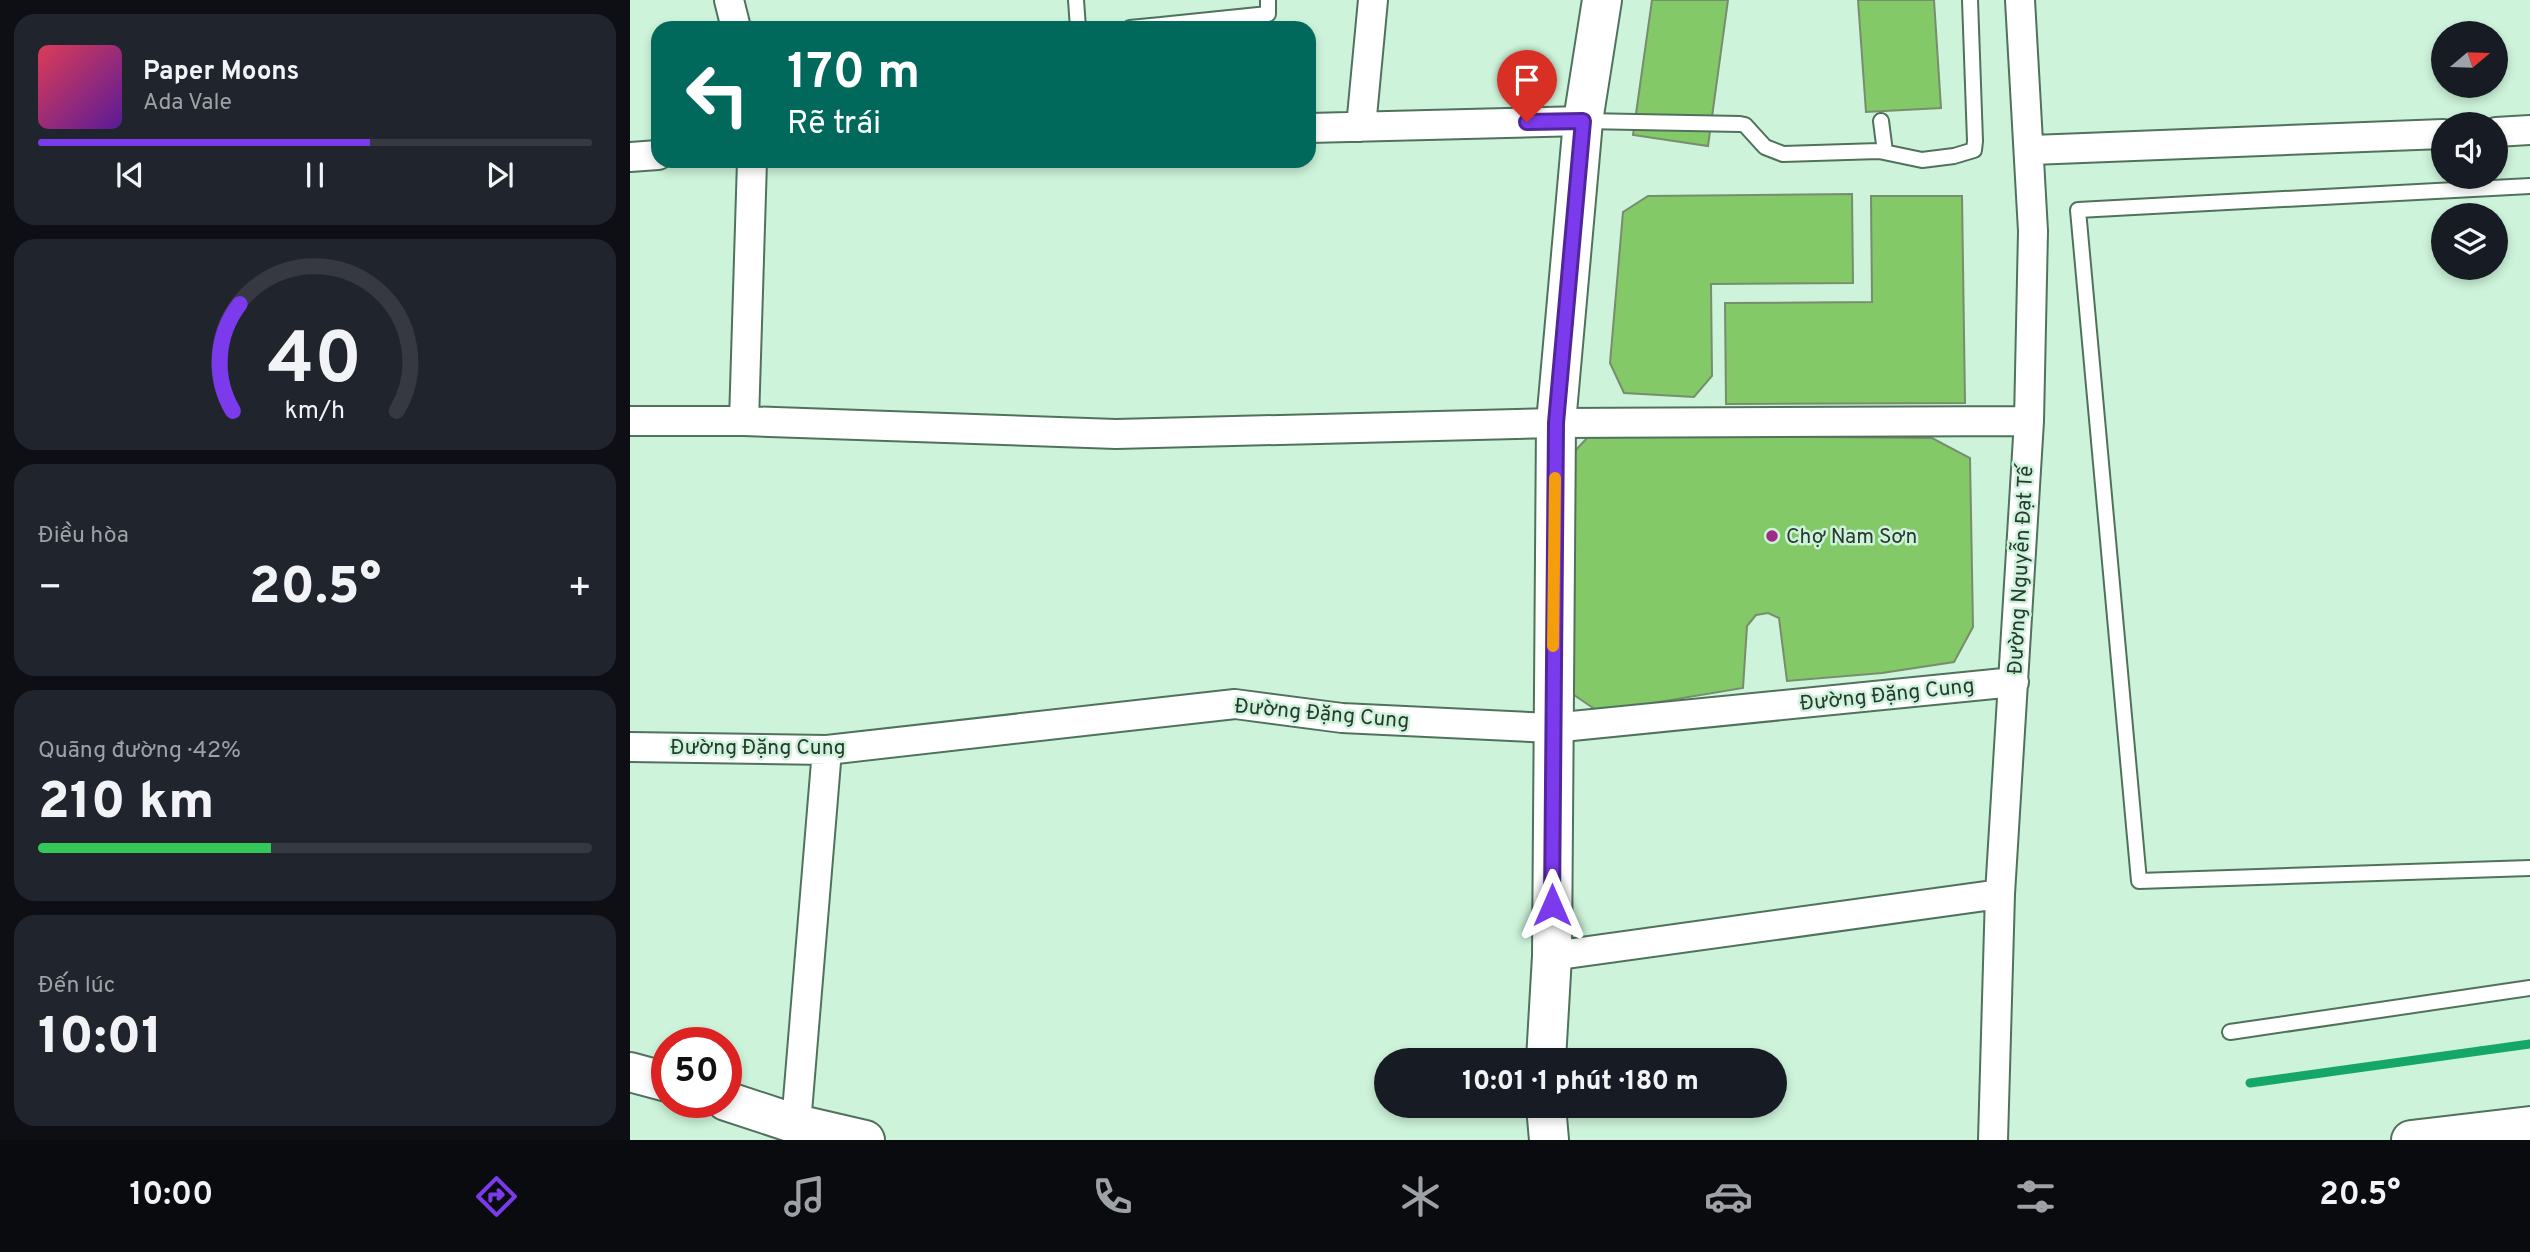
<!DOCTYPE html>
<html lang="vi">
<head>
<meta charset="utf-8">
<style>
	body { margin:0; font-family:Overpass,sans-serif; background:#20242c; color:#f1f3f6; height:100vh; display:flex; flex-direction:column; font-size:26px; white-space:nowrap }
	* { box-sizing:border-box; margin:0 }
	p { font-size:23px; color:#9ea1a6 }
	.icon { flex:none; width:38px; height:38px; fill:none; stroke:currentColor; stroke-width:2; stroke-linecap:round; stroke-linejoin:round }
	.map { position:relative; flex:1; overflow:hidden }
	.sheet { display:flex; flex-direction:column; gap:14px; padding:14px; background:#0d0f14; width:630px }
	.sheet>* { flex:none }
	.hud { position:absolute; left:21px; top:21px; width:665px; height:147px; border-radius:21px; box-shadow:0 4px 10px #0003; background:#00695c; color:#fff; overflow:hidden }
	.needle { width:46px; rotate:71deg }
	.tools { position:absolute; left:1801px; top:21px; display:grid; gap:14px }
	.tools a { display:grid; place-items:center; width:77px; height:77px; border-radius:50%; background:#171b24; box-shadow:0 4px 10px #0003; font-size:35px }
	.speed { position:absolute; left:21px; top:1027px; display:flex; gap:14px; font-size:35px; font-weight:700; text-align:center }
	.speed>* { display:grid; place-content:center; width:91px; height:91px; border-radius:50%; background:#171b24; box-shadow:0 4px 10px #0003; line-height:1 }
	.speed .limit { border:10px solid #d22; background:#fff; color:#111 }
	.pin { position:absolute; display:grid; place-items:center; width:60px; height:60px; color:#fff; margin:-72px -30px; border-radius:50% 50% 50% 0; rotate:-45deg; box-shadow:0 0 7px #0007 }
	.pin .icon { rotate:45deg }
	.me { position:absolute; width:77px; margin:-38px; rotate:0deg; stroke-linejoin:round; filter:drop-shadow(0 0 5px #0008) }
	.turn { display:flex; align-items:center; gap:24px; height:147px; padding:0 21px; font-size:32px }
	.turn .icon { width:91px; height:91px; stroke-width:2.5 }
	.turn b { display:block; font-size:49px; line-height:60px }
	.big { font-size:52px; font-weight:800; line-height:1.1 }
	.sheet .card { flex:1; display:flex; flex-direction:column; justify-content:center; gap:10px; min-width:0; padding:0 24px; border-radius:21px; background:#20242c }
	.sheet .dial { align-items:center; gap:0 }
	.dial svg { height:182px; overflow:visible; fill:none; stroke:#363941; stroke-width:7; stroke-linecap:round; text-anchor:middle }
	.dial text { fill:#f1f3f6; stroke:none }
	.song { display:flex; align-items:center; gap:21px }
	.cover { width:84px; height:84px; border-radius:10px; background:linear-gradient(135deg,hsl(350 70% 55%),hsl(270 70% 35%)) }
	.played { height:7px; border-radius:4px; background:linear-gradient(90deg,#7c3aed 60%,#363941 60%) }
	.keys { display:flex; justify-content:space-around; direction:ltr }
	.heat { display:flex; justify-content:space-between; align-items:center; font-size:38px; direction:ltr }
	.charge { height:10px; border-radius:5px; background:linear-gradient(90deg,#34c759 42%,#363941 0) }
	.trip { position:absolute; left:744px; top:1048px; width:413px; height:70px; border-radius:35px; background:#171b24; box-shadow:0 4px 10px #0003; font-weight:800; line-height:70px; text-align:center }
	.tabs { display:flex; height:112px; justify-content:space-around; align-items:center; background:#090b0e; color:#9ea1a6 }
	.tabs .icon { width:49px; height:49px }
	.tabs .on { color:#7c3aed }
	.tabs b { font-size:32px; color:#f1f3f6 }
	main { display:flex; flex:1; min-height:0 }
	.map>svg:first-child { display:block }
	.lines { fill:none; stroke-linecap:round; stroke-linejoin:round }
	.stream { stroke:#14a767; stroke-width:9 }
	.building { fill:#84c967; stroke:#778d6e; stroke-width:2 }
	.lane-casing { stroke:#50725d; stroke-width:18 }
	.street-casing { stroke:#50725d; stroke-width:32 }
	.secondary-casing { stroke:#50725d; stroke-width:42 }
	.lane { stroke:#fff; stroke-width:14 }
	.street { stroke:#fff; stroke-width:28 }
	.secondary { stroke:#fff; stroke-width:38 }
	.route-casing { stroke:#51269a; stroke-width:18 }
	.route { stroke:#7c3aed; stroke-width:12 }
	.slow { stroke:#f59e0b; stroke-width:12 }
	.poi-dot { fill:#9f2c88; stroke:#cdf3da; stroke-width:2.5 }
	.labels { text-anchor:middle; stroke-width:5; stroke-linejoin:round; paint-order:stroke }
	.poi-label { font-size:21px; fill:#2a3930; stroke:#cdf3da; text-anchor:start }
	.street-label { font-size:21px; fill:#2a3930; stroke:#cdf3da }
</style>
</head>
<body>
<main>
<section class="sheet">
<div class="card">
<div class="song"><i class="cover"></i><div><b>Paper Moons</b><p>Ada Vale</p></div></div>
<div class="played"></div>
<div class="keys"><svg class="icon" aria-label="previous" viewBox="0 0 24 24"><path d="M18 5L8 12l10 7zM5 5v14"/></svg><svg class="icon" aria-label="pause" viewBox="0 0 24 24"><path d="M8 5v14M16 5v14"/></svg><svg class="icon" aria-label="next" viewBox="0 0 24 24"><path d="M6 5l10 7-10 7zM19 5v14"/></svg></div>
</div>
<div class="card dial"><svg viewBox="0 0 100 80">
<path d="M14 69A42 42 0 1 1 86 69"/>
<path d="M14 69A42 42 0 0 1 17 22" stroke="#7c3aed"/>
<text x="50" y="56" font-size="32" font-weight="700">40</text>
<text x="50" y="72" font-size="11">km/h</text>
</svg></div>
<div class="card"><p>Điều hòa</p>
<div class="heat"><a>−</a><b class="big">20.5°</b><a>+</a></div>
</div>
<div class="card"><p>Quãng đường · 42%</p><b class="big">210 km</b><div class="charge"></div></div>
<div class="card"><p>Đến lúc</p><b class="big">10:01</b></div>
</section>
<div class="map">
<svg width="1900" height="1140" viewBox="0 0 1900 1140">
	<rect width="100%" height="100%" fill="#cdf3da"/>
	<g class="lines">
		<path class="stream" d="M 1620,1083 L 1900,1044"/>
	</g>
	<path class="building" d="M 1022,0 L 1098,0 L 1078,146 L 1003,135 Z
		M 1228,0 L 1304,0 L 1311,108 L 1236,112 Z
		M 1222,194 L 1223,283 L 1081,284 L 1082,376 L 1064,397 L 994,393 L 980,363 L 993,212 L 1018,196 Z
		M 1241,196 L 1332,196 L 1335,403 L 1096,404 L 1095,303 L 1242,302 Z
		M 960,435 L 1302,438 L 1340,458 L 1343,627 L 1324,662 L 1252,673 L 1157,681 L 1149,618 L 1138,613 L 1126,615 L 1117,626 L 1113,688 L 969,712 L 944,695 L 940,456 Z"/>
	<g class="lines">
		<defs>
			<path id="lane" d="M 446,0 L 448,28
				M 531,25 L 638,14 L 638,0
				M 500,28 L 531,25 L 531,28
				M 954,121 L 1110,124 L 1115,125 L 1135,147 L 1153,154 L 1249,151 L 1292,160 L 1324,156 L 1344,150 L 1345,141 L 1340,0
				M 1251,121 L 1255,152
				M 1900,186 L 1448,210 L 1509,881 L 1900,868
				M 1600,1032 L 1900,988"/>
			<path id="street" d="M 99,0 L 106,28
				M 731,127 L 743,0
				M 679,128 L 953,121
				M 1866,132 L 1900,130
				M 1400,150 L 1813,134
				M 0,157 L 28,155
				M 0,421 L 114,421 L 486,434 L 926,423 L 1399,421
				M 114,421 L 122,161
				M 0,747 L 197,750 L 605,704 L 712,718 L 922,728 L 1384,682
				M 922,956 L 1370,894
				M 166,1124 L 197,750
				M 1363,1140 L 1370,894 L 1399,421 L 1403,231 L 1390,0"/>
			<path id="secondary" d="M 916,1060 L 922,956 L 926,423 L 953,121 L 972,0
				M 0,1072 L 37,1082
				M 96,1101 L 166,1124 L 235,1140
				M 916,1106 L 919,1140
				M 1781,1140 L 1900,1126"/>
		</defs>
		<use href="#lane" class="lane-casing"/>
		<use href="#street" class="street-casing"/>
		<use href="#secondary" class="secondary-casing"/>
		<use href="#lane" class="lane"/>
		<use href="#street" class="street"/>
		<use href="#secondary" class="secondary"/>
	</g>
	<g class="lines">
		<defs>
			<path id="route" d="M 897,122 L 953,121 L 926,423 L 922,905"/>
		</defs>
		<use href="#route" class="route-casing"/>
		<use href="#route" class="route"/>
		<path class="slow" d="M 923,646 L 925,478"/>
	</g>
	<circle class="poi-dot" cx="1142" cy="536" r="7"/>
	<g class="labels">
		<g class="poi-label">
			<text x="1156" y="543">Chợ Nam Sơn</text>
		</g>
		<g class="street-label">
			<text transform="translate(1390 570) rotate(-87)" y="7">Đường Nguyễn Đạt Tế</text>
			<text transform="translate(1257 694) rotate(-6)" y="7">Đường Đặng Cung</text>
			<text transform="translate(692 713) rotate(5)" y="7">Đường Đặng Cung</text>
			<text x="128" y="754">Đường Đặng Cung</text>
		</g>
	</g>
</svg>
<div class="tools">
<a><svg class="needle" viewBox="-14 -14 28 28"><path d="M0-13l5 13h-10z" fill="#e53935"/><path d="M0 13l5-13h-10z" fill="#9ea1a6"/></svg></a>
<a><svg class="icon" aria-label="sound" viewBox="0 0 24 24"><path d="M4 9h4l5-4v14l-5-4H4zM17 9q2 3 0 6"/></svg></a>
<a><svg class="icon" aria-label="layers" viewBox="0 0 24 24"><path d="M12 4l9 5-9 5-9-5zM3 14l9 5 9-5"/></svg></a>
</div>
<div class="speed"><div class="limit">50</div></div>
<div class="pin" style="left:897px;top:122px;background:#d93025"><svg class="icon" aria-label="arrive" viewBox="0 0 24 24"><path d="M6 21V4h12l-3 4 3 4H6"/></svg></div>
<svg class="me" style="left:922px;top:905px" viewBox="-20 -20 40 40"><path d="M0-17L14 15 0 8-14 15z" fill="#7c3aed" stroke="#fff" stroke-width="4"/></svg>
<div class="trip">10:01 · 1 phút · 180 m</div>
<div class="hud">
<div class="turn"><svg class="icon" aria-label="left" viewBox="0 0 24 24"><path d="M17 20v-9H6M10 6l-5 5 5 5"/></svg><div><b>170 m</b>Rẽ trái</div></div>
</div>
</div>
</main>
<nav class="tabs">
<b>10:00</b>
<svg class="icon on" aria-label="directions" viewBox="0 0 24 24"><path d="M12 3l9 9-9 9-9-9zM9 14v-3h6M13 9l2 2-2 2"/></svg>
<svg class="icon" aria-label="music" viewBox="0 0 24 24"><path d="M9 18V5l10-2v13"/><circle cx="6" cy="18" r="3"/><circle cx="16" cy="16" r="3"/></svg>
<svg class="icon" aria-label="phone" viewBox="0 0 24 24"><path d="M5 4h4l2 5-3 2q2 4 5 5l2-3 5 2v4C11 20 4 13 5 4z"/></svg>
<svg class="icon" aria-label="climate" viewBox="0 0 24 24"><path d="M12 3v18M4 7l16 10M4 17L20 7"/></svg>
<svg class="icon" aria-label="car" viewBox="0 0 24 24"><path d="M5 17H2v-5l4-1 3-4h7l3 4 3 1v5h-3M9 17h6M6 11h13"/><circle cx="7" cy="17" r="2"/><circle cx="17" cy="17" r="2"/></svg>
<svg class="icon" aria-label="filters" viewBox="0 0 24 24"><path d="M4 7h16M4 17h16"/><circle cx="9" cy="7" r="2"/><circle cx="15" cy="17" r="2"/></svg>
<b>20.5°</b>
</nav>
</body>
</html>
